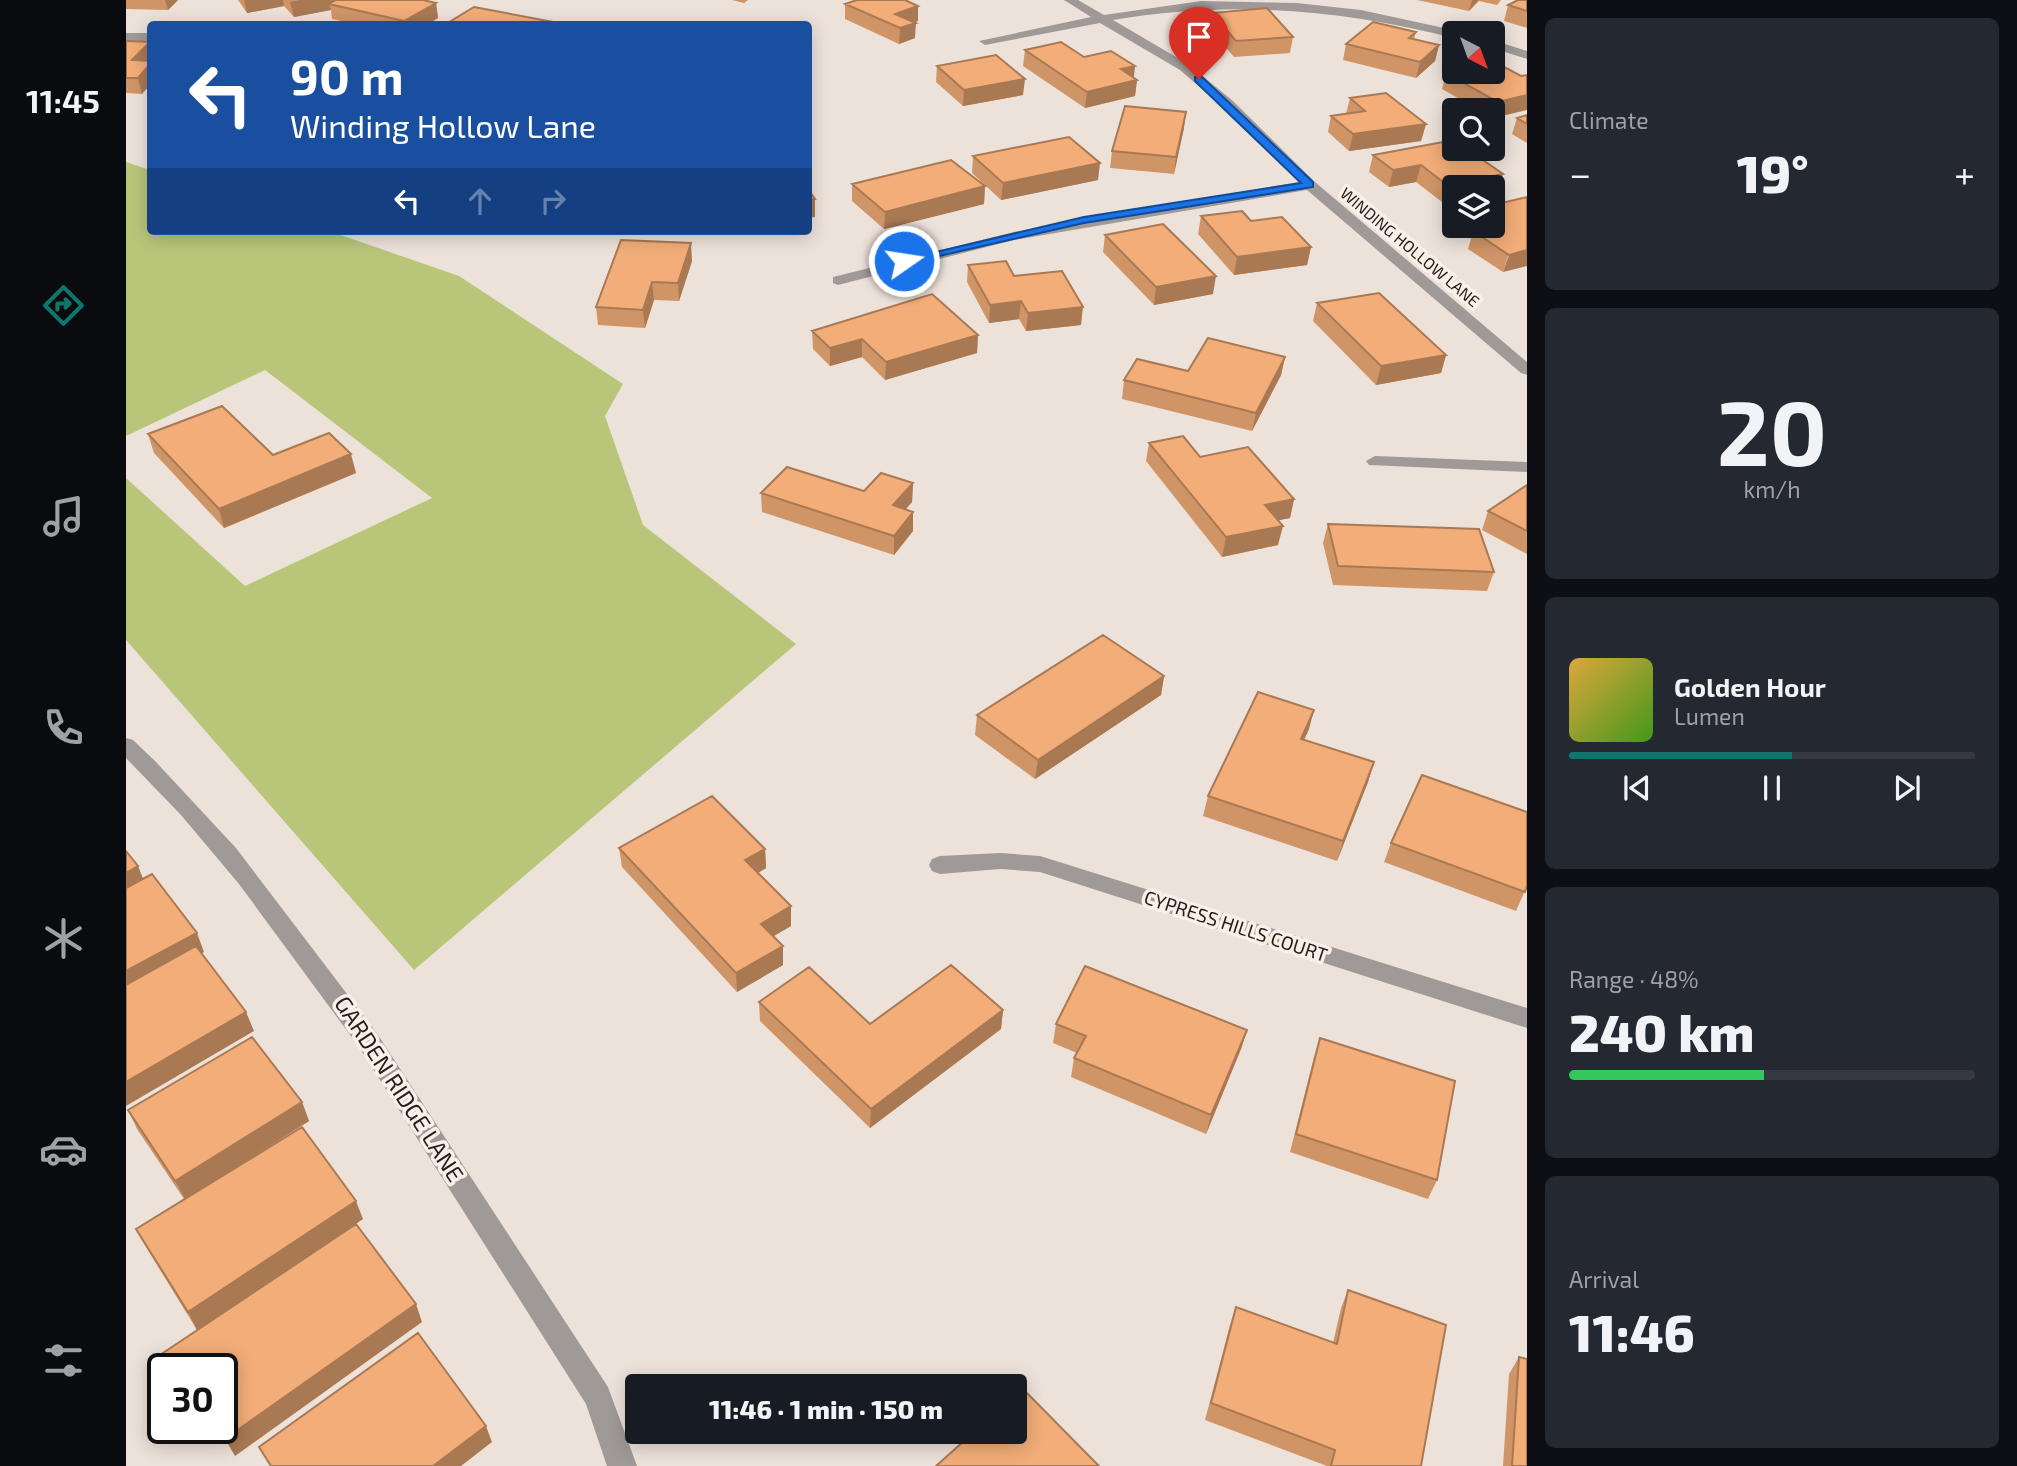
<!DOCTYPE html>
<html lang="en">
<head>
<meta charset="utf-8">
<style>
	body { margin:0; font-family:"Exo 2",sans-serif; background:#242831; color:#f1f3f6; height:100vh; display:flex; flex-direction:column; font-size:26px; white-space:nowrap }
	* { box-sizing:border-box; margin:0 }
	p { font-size:23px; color:#9ea1a6 }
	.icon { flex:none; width:38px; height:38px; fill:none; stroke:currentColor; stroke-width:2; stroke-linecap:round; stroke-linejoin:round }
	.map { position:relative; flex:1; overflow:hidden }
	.panel { display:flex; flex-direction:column; gap:18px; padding:18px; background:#0d0f14; width:490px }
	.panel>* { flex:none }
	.guide { position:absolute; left:21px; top:21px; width:665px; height:214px; border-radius:7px; box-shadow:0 4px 18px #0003; background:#1a4fa0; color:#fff; overflow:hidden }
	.needle { width:46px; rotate:139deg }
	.tools { position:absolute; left:1316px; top:21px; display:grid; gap:14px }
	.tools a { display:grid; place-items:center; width:63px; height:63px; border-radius:7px; background:#171b24; box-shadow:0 4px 18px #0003; font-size:35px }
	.speed { position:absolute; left:21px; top:1353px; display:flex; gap:14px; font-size:35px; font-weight:700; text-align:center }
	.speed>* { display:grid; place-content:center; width:91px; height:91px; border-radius:50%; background:#171b24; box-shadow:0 4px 18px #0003; line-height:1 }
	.speed .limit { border:4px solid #111; border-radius:10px; background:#fff; color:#111 }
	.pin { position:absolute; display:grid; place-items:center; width:60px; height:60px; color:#fff; margin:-72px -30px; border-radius:50% 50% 50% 0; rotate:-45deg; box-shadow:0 0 7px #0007 }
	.pin .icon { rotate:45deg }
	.me { position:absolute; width:77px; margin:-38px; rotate:77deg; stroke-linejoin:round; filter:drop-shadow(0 0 5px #0008) }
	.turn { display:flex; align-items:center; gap:24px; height:147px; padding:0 28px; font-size:32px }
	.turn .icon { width:91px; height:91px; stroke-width:2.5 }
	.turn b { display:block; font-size:49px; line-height:60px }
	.lanes { display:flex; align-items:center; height:66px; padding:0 28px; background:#0003; justify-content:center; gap:35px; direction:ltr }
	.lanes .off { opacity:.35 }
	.big { font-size:52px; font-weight:800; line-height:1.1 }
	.panel .card { flex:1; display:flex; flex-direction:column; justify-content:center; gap:10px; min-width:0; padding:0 24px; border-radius:10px; background:#242831 }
	.panel .dial { align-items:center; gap:0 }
	.dial b { font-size:91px; line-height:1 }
	.song { display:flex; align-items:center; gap:21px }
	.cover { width:84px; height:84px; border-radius:10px; background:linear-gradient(135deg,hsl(40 70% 55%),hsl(100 70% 35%)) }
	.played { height:7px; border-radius:4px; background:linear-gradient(90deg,#0f766e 55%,#363941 55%) }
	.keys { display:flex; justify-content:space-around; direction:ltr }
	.heat { display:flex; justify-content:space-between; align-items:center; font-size:38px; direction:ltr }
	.charge { height:10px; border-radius:5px; background:linear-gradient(90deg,#34c759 48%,#363941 0) }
	.trip { position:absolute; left:499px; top:1374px; width:402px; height:70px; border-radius:7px; background:#171b24; box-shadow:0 4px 18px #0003; font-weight:800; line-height:70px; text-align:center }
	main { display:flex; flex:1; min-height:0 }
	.tabs { display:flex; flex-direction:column; width:126px; justify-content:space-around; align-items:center; background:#090b0e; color:#9ea1a6 }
	.tabs .icon { width:49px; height:49px }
	.tabs .active { color:#0f766e }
	.tabs b { font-size:32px; color:#f1f3f6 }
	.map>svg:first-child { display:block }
	.green { fill:#b9c67a }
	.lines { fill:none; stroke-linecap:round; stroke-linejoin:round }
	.street { fill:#9f9a98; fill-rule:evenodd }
	.wall { fill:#d09567 }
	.shaded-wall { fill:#a97954 }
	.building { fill:#f2ad78; stroke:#a97954; stroke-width:2 }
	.route { fill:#1a73e8; stroke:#114b97; stroke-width:2 }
	.labels { text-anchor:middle; stroke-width:7; stroke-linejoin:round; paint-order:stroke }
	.far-street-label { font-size:16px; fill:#221e1b; stroke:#faf0e8 }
	.street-label { font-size:19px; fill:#221e1b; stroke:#faf0e8 }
	.near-street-label { font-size:23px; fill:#221e1b; stroke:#faf0e8 }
</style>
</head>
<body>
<main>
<nav class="tabs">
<b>11:45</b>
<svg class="icon active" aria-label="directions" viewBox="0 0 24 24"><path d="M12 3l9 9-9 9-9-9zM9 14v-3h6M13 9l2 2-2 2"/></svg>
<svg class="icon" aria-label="music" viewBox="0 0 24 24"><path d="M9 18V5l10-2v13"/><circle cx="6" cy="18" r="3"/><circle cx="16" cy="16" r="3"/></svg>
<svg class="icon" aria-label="phone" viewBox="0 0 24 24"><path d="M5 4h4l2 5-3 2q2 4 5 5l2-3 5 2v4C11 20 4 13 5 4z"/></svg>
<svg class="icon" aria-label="climate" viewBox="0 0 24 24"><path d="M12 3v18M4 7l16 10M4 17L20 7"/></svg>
<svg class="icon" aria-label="car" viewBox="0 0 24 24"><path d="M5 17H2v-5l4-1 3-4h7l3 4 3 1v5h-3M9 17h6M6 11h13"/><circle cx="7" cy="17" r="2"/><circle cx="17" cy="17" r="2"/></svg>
<svg class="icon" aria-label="filters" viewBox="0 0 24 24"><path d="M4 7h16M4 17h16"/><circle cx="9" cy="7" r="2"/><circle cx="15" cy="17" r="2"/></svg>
</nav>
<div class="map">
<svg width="1401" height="1466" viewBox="0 0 1401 1466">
	<rect width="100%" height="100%" fill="#ede2da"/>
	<path class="green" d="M 0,162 L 24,170 L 24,231 L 203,231 L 333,276 L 497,384 L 479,416 L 517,525 L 670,644 L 288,970 L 0,640 L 0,478 L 119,586 L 306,498 L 139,370 L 0,436 Z"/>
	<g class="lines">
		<path class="street" d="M 938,0 L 952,0 L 978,15 L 1075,1 L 1171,3 L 1235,10 L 1332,31 L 1328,38 C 1214,9 1103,0 987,20 L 1062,64 L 1107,101 L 1189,182 L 1401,362 L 1401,375 L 1395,373 L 1181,190 L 888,240 L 712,285 L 707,283 L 707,277 L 888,232 L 1173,182 L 1097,107 L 1054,70 L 974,23 L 859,45 L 853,41 L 965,17 Z
			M 0,33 L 24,33 L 24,41 L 0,41 Z
			M 1367,40 L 1401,51 L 1401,59 L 1367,48 Z
			M 1249,456 L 1401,462 L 1401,472 L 1243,465 L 1240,461 Z
			M 0,738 L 7,740 L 29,761 L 110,848 L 250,1032 L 482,1387 L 511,1466 L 481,1466 L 460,1404 L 233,1047 L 113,884 L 55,815 L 0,758 Z
			M 874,853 L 914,856 L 1401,1008 L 1401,1028 L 914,872 L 874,869 L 814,874 L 806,871 L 803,865 L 806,859 L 814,856 Z"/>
	</g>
	<path class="wall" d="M 0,0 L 52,0 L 42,10 L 0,9 Z
		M 112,0 L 297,0 L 310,3 L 312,18 L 302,24 L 230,24 L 206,19 L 205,10 L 168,17 L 158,6 L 121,13 Z
		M 606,0 L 622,0 L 618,3 Z
		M 1291,0 L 1375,0 L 1371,5 L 1353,1 L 1343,11 Z
		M 1401,0 L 1401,28 L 1378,21 L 1382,5 Z
		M 719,4 L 792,6 L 792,21 L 789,22 L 789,38 L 773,44 L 719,19 Z
		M 1086,13 L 1167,37 L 1164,53 L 1108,57 L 1083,28 Z
		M 1290,32 L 1288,39 L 1313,45 L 1309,61 L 1290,78 L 1217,60 L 1220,44 Z
		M 0,41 L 24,42 L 16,94 L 0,93 Z
		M 899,50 L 958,57 L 1009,66 L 1008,77 L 1011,80 L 1009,96 L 959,108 L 897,66 Z
		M 811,66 L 897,95 L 837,106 L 810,82 Z
		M 1320,73 L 1395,76 L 1367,118 L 1367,110 L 1353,110 L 1316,89 Z
		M 1224,98 L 1300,124 L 1295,141 L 1223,151 L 1202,132 L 1205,116 L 1220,114 Z
		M 1401,115 L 1401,143 L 1386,134 L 1391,118 Z
		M 1058,128 L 1048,174 L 984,168 L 986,151 Z
		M 1328,140 L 1372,191 L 1367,192 L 1367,187 L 1316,202 L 1290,182 L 1263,187 L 1243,172 L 1247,155 Z
		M 847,156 L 972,180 L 875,200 L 846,173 Z
		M 726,184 L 859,186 L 858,204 L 758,229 L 726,201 Z
		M 1401,197 L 1377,272 L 1342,249 L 1347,232 L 1340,228 L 1341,226 L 1367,226 L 1367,205 Z
		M 1075,216 L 1185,247 L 1181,265 L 1108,275 L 1072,234 Z
		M 979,235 L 1087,294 L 1028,305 L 977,252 Z
		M 566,261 L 553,301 L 528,300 L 519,328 L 472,325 L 470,307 Z
		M 842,265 L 888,276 L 955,325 L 900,331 L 893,319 L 863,323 L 841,282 Z
		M 1191,303 L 1320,355 L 1315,373 L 1250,385 L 1187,321 Z
		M 686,331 L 852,335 L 851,353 L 759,380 L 736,357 L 704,366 L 687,349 Z
		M 1159,357 L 1155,375 L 1126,431 L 996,399 L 998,380 Z
		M 22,434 L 147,455 L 230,473 L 98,528 L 28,453 Z
		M 1023,443 L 1074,457 L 1168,499 L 1164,518 L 1152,520 L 1152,545 L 1096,557 L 1020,461 Z
		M 787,483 L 786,502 L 780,509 L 787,531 L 768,555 L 636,512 L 635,493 L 738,491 Z
		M 1401,485 L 1401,554 L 1356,530 L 1362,511 Z
		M 1202,524 L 1368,572 L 1361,591 L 1207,585 L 1197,543 Z
		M 1038,676 L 1035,695 L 909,779 L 849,735 L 851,715 Z
		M 1183,729 L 1178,740 L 1248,762 L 1242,782 L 1211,861 L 1077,816 L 1082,796 Z
		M 1265,843 L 1401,886 L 1390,911 L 1258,862 Z
		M 493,848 L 639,849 L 640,868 L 632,873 L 665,926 L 647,936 L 657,946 L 657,965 L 611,992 L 496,867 Z
		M 633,1002 L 744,1024 L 877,1010 L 875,1029 L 744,1128 L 634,1021 Z
		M 930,1024 L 1121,1030 L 1115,1049 L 1080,1134 L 945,1077 L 948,1058 L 951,1053 L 927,1043 Z
		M 1194,1038 L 1311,1180 L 1302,1199 L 1164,1152 L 1188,1057 Z
		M 176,1102 L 183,1121 L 87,1182 L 237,1219 L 71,1330 L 20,1247 L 10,1229 L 58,1199 L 11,1129 L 2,1110 Z
		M 1222,1290 L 1295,1466 L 1201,1466 L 1079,1420 L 1104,1325 L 1110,1307 L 1207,1343 L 1215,1308 Z
		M 1393,1357 L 1401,1466 L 1377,1466 L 1383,1374 Z"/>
	<path class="shaded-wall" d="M 39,0 L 52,0 L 42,10 Z
		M 118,0 L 157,0 L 158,6 L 121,13 Z
		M 174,0 L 215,0 L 203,4 L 205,10 L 168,17 L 164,2 Z
		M 1346,0 L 1353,0 L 1343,11 Z
		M 310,3 L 312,18 L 302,24 L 279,24 L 278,21 Z
		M 792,6 L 792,21 L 773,28 L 769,14 Z
		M 790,23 L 789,38 L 773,44 L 774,28 Z
		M 24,42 L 24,62 L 6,60 Z
		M 1313,45 L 1309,61 L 1290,78 L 1294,62 Z
		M 24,64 L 24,85 L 16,94 L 12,78 Z
		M 1009,66 L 1007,81 L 1011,80 L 1009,96 L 959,108 L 961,92 L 995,69 Z
		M 899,79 L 897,95 L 837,106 L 838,90 Z
		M 1401,95 L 1401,110 L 1367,118 L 1372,102 Z
		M 1060,112 L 1058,128 L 1048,174 L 1050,157 Z
		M 1300,124 L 1295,141 L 1223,151 L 1227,134 Z
		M 974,163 L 972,180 L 875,200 L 877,183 Z
		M 1295,165 L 1290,182 L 1263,187 L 1267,170 Z
		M 1377,174 L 1372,191 L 1367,192 L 1367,187 L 1328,187 L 1328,200 L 1316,202 L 1321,185 Z
		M 859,186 L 858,204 L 758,229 L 759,212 Z
		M 689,199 L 689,217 L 682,218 L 682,200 Z
		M 565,243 L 566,261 L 553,301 L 552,283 Z
		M 1185,247 L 1181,265 L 1108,275 L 1111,257 Z
		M 1401,250 L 1401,266 L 1377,272 L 1383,255 Z
		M 1090,276 L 1087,294 L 1028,305 L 1030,287 Z
		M 526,282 L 528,300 L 519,328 L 517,310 Z
		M 895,301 L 893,319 L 863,323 L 864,305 Z
		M 957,307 L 955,325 L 900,331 L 902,313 Z
		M 852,335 L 851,353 L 759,380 L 760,362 Z
		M 736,339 L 736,357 L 704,366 L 704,348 Z
		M 1320,355 L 1315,373 L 1250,385 L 1255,366 Z
		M 1159,357 L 1155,375 L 1126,431 L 1130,413 Z
		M 225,454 L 230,473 L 98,528 L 93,509 Z
		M 787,483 L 786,502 L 767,524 L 767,505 Z
		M 1168,499 L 1164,518 L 1135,524 L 1139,505 Z
		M 787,512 L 787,531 L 768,555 L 768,536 Z
		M 1157,526 L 1152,545 L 1096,557 L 1100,537 Z
		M 1038,676 L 1035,695 L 909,779 L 912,760 Z
		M 1188,710 L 1183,729 L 1169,759 L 1175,739 Z
		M 1248,762 L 1242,782 L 1211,861 L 1217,841 Z
		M 639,849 L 640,868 L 620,880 L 619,860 Z
		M 12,866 L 20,886 L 0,896 L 0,873 Z
		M 665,906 L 665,926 L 636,943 L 635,924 Z
		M 71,933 L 78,952 L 0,996 L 0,971 Z
		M 657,946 L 657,965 L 611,992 L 610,973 Z
		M 877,1010 L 875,1029 L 744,1128 L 745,1109 Z
		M 120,1012 L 128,1031 L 0,1106 L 0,1082 Z
		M 1121,1030 L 1115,1049 L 1080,1134 L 1085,1115 Z
		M 176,1102 L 183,1121 L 59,1199 L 49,1181 Z
		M 230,1201 L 237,1219 L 71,1330 L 62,1312 Z
		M 290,1304 L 296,1322 L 109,1456 L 99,1439 Z
		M 360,1426 L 366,1442 L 335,1466 L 307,1466 Z
		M 66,1428 L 92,1428 L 92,1429 L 74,1442 Z"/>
	<path class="building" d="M 210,0 L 297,0 L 310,3 L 278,21 L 203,4 Z
		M 731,0 L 779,0 L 792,6 L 769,14 L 790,23 L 774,28 L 719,4 Z
		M 1392,0 L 1401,0 L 1401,11 L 1382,5 Z
		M 348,7 L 427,22 L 423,24 L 320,24 Z
		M 1141,8 L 1167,37 L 1110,41 L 1086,13 Z
		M 1247,22 L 1290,32 L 1283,38 L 1313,45 L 1294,62 L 1220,44 Z
		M 0,41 L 24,42 L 6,60 L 24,61 L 24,64 L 12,78 L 0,78 Z
		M 935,42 L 958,57 L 985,51 L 1009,66 L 995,69 L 1011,80 L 961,92 L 899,50 Z
		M 870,55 L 899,79 L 838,90 L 811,66 Z
		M 1367,62 L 1369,62 L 1395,76 L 1401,75 L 1401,95 L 1372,102 L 1320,73 L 1328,71 L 1367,72 Z
		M 1260,93 L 1300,124 L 1227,134 L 1205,116 L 1239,111 L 1224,98 Z
		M 999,106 L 1060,112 L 1050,157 L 986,151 Z
		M 1401,115 L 1401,124 L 1391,118 Z
		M 943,137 L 974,163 L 877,183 L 847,156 Z
		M 1328,140 L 1328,149 L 1341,149 L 1377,174 L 1321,185 L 1295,165 L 1267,170 L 1247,155 Z
		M 825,160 L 859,186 L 759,212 L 726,184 Z
		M 682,189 L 689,199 L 682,200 Z
		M 1401,197 L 1401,250 L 1383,255 L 1347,231 L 1369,226 L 1367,225 L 1367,205 Z
		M 1116,211 L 1125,221 L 1156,217 L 1185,247 L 1111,257 L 1075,216 Z
		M 1037,224 L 1090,276 L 1030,287 L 979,235 Z
		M 495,240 L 565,243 L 552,283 L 526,282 L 517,310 L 470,307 Z
		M 880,261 L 888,276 L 936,271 L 957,307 L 902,313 L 895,301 L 864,305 L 842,265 Z
		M 1253,293 L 1320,355 L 1255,366 L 1191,303 Z
		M 806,294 L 852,335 L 760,362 L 736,339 L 704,348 L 686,331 Z
		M 1082,338 L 1159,357 L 1130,413 L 998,380 L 1011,359 L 1062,371 Z
		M 96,406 L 147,455 L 203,433 L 225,454 L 93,509 L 22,434 Z
		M 1057,436 L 1074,457 L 1122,447 L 1168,499 L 1139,505 L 1157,526 L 1100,537 L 1023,443 Z
		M 661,467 L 738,491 L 755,473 L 787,483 L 767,505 L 787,512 L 768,536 L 635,493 Z
		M 1401,485 L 1401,531 L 1362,511 Z
		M 1202,524 L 1353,529 L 1368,572 L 1212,566 Z
		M 977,635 L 1038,676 L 912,760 L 851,715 Z
		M 1132,692 L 1188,710 L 1175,739 L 1248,762 L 1217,841 L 1082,796 Z
		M 1296,775 L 1401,812 L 1401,886 L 1399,892 L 1265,843 Z
		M 586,796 L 639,849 L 619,860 L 665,906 L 635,924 L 657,946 L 610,973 L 493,848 Z
		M 0,851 L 12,866 L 0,873 Z
		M 26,874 L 71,933 L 0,971 L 0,888 Z
		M 70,946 L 120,1012 L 0,1082 L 0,985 Z
		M 825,965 L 877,1010 L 745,1109 L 633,1002 L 683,967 L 744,1024 Z
		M 959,966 L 1121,1030 L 1085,1115 L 948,1058 L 960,1036 L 930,1024 Z
		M 126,1037 L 176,1102 L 49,1181 L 2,1110 Z
		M 1194,1038 L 1329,1081 L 1311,1180 L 1170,1134 Z
		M 176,1127 L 230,1201 L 62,1312 L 10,1229 Z
		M 230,1224 L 290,1304 L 99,1439 L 93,1428 L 96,1428 L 96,1368 L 37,1368 L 37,1380 L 25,1361 Z
		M 1222,1290 L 1320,1325 L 1295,1466 L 1205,1466 L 1209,1450 L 1085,1403 L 1110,1307 L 1211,1344 Z
		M 292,1333 L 360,1426 L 307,1466 L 145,1466 L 133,1447 Z
		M 1393,1357 L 1401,1359 L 1401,1466 L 1386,1466 Z
		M 896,1388 L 973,1466 L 810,1466 L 848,1432 L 889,1432 L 889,1394 Z"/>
	<path class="route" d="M 1069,77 L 1076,77 L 1187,182 L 1187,187 L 958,223 L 778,264 L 772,261 L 958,217 L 1175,183 L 1069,81 Z"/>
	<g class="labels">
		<g class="far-street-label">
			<text transform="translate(1284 247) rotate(40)" y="6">WINDING HOLLOW LANE</text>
		</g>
		<g class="street-label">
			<text transform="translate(1110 926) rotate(18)" y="7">CYPRESS HILLS COURT</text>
		</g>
		<g class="near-street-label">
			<text transform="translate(273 1089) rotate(57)" y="8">GARDEN RIDGE LANE</text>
		</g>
	</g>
</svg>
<div class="tools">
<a><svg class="needle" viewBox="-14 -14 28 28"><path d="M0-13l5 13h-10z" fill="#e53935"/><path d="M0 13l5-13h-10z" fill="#9ea1a6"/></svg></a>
<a><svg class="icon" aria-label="search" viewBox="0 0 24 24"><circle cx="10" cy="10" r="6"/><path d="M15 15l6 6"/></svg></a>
<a><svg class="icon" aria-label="layers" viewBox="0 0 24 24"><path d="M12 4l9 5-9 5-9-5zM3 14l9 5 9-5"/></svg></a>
</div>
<div class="speed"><div class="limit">30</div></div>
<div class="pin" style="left:1073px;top:79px;background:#d93025"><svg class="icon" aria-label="arrive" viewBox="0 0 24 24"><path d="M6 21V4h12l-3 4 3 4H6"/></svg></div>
<svg class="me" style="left:778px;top:261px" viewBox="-20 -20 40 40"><circle r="17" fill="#1a73e8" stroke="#fff" stroke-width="3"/><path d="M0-11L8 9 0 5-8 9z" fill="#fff"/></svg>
<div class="trip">11:46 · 1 min · 150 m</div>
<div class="guide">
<div class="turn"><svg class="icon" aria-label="left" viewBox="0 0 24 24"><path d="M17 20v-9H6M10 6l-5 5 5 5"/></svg><div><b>90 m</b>Winding Hollow Lane</div></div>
<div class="lanes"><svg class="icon" aria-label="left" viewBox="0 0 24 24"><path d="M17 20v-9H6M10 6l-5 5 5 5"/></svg><svg class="icon off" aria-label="ahead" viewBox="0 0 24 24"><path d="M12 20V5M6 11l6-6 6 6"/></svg><svg class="icon off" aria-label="right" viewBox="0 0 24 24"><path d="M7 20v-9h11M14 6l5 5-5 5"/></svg></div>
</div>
</div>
<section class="panel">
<div class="card"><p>Climate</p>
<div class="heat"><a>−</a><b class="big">19°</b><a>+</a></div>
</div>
<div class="card dial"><b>20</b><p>km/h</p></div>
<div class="card">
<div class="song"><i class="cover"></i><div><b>Golden Hour</b><p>Lumen</p></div></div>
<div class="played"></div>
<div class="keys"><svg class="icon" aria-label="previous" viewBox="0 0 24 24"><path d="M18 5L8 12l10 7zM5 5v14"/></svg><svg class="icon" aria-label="pause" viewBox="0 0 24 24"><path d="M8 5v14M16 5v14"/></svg><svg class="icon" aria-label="next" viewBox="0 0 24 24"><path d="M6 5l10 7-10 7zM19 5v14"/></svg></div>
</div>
<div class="card"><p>Range · 48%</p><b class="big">240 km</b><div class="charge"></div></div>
<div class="card"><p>Arrival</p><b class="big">11:46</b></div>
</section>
</main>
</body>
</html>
